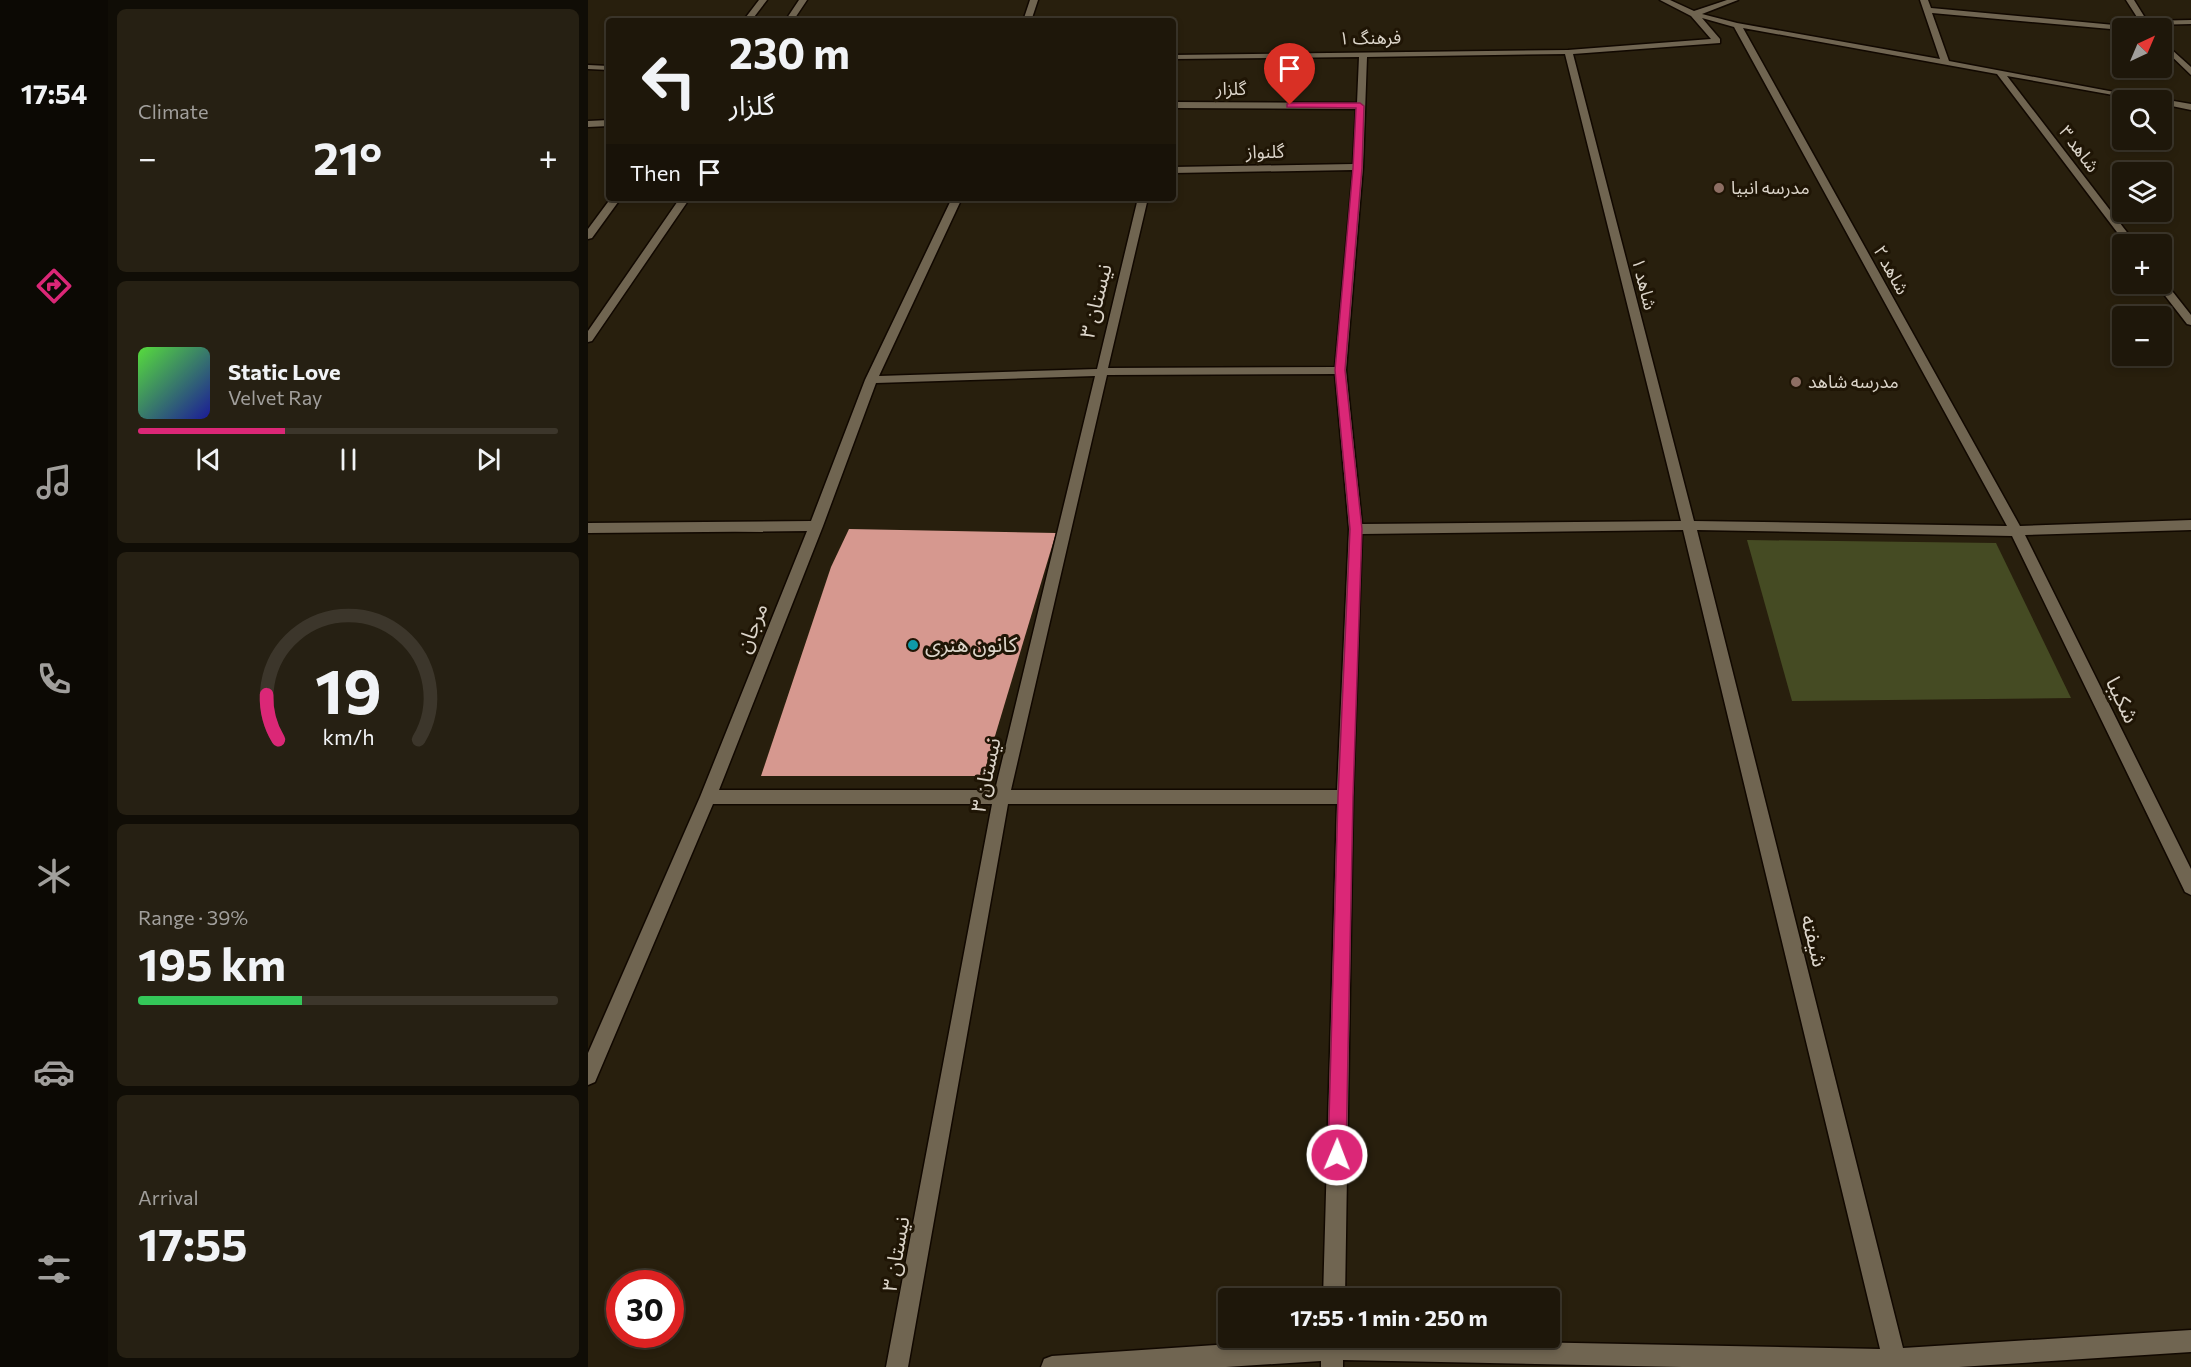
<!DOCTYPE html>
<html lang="en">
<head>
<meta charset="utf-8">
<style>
	body { margin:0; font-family:Commissioner,"Noto Sans Arabic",sans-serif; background:#262013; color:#f1f3f6; height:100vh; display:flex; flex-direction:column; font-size:22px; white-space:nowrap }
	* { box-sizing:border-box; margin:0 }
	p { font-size:20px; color:#a19f9c }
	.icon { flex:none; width:33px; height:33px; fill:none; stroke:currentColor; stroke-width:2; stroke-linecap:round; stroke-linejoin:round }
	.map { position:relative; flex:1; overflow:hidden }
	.side { display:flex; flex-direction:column; gap:9px; padding:9px; background:#100d06; width:480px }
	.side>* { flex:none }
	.top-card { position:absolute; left:18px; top:18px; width:570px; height:183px; border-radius:6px; box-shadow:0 3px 9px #0003,0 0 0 2px #3c362b; background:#1e170a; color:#f1f3f6; overflow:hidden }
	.needle { width:39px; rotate:44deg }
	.buttons { position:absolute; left:1524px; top:18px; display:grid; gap:12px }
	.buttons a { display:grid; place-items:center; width:60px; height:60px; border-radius:6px; background:#1e170a; box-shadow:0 3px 9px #0003,0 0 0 2px #3c362b; font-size:30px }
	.speed { position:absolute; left:18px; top:1270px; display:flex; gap:12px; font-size:30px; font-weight:700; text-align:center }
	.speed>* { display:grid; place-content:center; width:78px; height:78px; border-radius:50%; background:#1e170a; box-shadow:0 3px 9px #0003,0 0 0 2px #3c362b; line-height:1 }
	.speed .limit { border:9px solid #d22; background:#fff; color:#111 }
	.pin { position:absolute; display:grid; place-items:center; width:51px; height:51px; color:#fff; margin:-62px -26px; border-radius:50% 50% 50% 0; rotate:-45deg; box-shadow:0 0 6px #0007 }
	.pin .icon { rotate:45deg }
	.me { position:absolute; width:66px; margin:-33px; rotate:1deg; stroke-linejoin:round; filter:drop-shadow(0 0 4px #0008) }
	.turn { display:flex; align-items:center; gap:21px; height:126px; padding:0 24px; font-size:27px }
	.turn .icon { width:78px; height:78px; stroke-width:2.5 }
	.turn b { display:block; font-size:42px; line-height:51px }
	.then { display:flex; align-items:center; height:57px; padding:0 24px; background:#0003; gap:12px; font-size:22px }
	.big { font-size:45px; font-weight:700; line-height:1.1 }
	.side .tile { flex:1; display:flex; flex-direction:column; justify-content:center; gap:9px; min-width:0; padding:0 21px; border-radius:9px; background:#262013 }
	.side .dial { align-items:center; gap:0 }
	.dial svg { height:156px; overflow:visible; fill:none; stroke:#3c362b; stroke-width:7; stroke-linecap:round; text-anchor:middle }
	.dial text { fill:#f1f3f6; stroke:none }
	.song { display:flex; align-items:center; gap:18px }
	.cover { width:72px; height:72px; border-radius:9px; background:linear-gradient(135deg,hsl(110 70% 55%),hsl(240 70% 35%)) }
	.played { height:6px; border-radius:3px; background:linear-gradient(90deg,#db2777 35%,#3c362b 35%) }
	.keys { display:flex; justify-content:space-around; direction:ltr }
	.heat { display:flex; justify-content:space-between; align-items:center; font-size:33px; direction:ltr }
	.charge { height:9px; border-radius:4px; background:linear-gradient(90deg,#34c759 39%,#3c362b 0) }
	.trip { position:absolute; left:630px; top:1288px; width:342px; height:60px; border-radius:6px; background:#1e170a; box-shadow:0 3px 9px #0003,0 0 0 2px #3c362b; font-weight:700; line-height:60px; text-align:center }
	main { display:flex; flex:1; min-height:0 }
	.tab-bar { display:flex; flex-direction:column; width:108px; justify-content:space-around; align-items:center; background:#0c0904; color:#a19f9c }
	.tab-bar .icon { width:42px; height:42px }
	.tab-bar .selected { color:#db2777 }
	.tab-bar b { font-size:27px; color:#f1f3f6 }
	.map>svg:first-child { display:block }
	.green { fill:#454b23 }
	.building { fill:#d6988f }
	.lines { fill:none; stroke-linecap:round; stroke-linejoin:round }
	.service-casing { stroke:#110800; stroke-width:3 }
	.minor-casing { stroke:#110800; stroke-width:3 }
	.secondary-casing { stroke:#110800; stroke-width:3 }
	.service { fill:#706551; fill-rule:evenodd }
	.minor { fill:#706551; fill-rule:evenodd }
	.secondary { fill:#706551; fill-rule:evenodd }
	.route { fill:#db2777; stroke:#8e194d; stroke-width:1.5 }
	.education-dot { fill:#8d6e63; stroke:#1f1505; stroke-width:2 }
	.culture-dot { fill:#0f9aa8; stroke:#1f1505; stroke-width:2 }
	.labels { text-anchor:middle; stroke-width:6; stroke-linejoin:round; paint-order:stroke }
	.far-street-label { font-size:18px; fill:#dbd4c9; stroke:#1f1505 }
	.far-poi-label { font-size:18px; fill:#dbd4c9; stroke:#1f1505; text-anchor:start }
	.street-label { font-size:21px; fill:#dbd4c9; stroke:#1f1505 }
	.poi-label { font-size:21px; fill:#dbd4c9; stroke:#1f1505; text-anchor:start }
</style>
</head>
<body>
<main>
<nav class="tab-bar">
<b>17:54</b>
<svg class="icon selected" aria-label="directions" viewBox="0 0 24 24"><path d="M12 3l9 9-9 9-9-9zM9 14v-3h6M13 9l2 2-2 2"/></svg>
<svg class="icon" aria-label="music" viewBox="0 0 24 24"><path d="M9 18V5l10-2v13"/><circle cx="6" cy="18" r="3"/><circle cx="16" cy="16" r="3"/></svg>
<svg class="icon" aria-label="phone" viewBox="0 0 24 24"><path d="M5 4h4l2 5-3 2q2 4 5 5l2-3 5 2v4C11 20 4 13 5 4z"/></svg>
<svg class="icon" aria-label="climate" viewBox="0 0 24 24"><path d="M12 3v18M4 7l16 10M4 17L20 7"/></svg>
<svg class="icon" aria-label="car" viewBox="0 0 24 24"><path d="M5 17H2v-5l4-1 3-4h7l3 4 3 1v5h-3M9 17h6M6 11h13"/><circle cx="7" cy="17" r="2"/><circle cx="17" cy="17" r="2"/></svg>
<svg class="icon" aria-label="filters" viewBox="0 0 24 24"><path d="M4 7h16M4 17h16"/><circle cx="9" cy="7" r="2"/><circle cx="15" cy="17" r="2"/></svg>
</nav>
<section class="side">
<div class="tile"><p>Climate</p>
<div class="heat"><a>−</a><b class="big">21°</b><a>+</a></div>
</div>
<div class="tile">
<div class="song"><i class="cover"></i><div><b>Static Love</b><p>Velvet Ray</p></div></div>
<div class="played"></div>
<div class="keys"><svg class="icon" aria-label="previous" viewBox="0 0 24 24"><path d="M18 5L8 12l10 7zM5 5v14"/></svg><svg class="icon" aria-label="pause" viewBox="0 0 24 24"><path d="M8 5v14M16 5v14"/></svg><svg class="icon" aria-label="next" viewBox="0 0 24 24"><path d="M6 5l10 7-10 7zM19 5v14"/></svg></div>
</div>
<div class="tile dial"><svg viewBox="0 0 100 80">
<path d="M14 69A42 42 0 1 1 86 69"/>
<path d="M14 69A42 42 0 0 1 8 46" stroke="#db2777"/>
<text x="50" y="56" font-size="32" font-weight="700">19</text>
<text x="50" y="72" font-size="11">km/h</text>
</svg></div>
<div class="tile"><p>Range · 39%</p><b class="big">195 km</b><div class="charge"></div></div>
<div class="tile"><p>Arrival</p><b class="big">17:55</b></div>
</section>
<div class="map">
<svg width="1603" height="1367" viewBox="0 0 1603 1367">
	<rect width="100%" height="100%" fill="#281f0d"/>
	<path class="green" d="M 1159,540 L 1408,543 L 1483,698 L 1204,701 Z"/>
	<path class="building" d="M 261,529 L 468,533 L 395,776 L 173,776 L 243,567 Z"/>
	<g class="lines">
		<defs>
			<path id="service" d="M 0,65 L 21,66 L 21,70 L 0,69 Z"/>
			<path id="minor" d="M 442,0 L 450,0 L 443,21 L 435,21 Z
				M 1072,0 L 1082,0 L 1106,11 L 1139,0 L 1150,0 L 1114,14 L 1149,23 L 1352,59 L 1332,0 L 1340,0 L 1343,8 L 1537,26 L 1541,28 L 1534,30 L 1344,13 L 1361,61 L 1569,100 L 1553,100 L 1419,76 L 1548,244 L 1538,244 L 1409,74 L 1155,28 L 1432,526 L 1603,520 L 1603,530 L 1437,535 L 1603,869 L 1603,895 L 1597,892 L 1424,536 L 1109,530 L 1315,1348 L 1603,1330 L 1603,1352 L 1371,1367 L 1094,1367 L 755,1360 L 755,1367 L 733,1367 L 733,1361 L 638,1367 L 453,1367 L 456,1359 L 464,1356 L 734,1338 L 1292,1349 L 1095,530 L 774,534 L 765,797 L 757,1299 L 735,1299 L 749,804 L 420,804 L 320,1367 L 298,1367 L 404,804 L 125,804 L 7,1082 L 0,1085 L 0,1053 L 112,797 L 219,531 L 0,533 L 0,523 L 223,521 L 277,380 L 364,198 L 374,198 L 291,376 L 509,369 L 550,198 L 560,198 L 520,368 L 747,367 L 765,170 L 585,173 L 585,167 L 765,164 L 768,109 L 585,108 L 585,102 L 769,103 L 771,57 L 585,59 L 585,55 L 980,50 L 1123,39 L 1103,16 ZM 1114,18 L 1146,27 L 1419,526 L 1106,521 L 985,54 L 1132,43 L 1132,39 ZM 977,54 L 1093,521 L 774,524 L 758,370 L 775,167 L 779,57 ZM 747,374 L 761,529 L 749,790 L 423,790 L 519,375 ZM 507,376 L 407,790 L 131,790 L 235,526 L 288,383 Z
				M 1538,0 L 1546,0 L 1559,21 L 1603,20 L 1603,24 L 1562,25 L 1564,28 L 1556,28 Z
				M 1574,41 L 1603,67 L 1603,75 L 1574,47 Z
				M 1574,99 L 1603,104 L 1603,110 L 1574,104 L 1574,100 L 1571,100 Z
				M 21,120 L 21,126 L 0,127 L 0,121 Z
				M 1574,281 L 1577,282 L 1603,315 L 1603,325 L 1599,324 L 1568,284 L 1574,284 Z"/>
			<path id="secondary" d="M 171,0 L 179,0 L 163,21 L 155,21 Z
				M 211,0 L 219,0 L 205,21 L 197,21 Z
				M 23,198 L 33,198 L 4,238 L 0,239 L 0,229 Z
				M 92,198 L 102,198 L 4,341 L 0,342 L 0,331 Z"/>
		</defs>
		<use href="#service" class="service-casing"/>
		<use href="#minor" class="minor-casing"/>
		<use href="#secondary" class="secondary-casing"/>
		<use href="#service" class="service"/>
		<use href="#minor" class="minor"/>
		<use href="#secondary" class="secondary"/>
	</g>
	<path class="route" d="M 702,103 L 772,103 L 776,106 L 774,168 L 757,370 L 774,529 L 765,797 L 758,1155 L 756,1162 L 749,1165 L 743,1162 L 740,1155 L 750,797 L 762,529 L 747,370 L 765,168 L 768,108 L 699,107 L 699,104 Z"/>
	<g class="education-dot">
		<circle cx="1131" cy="188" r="6"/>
		<circle cx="1208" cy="382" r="6"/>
	</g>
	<circle class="culture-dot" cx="325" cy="645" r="6"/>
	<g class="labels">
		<g class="far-street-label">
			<text transform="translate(782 38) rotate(-1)" y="6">فرهنگ ۱</text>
			<text x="643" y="95">گلزار</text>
			<text transform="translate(1491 149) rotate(53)" y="6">شاهد ۳</text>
			<text transform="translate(677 152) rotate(-1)" y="6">گلنواز</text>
			<text transform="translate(1303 270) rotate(61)" y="6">شاهد ۲</text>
			<text transform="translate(1056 284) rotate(76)" y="6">شاهد ۱</text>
		</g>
		<g class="far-poi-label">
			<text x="1143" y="194">مدرسه انبیا</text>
			<text x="1220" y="388">مدرسه شاهد</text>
		</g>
		<g class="street-label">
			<text transform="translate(508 301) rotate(-76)" y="7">نیستان ۳</text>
			<text transform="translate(164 628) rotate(-68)" y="7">مرجان</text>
			<text transform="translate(1534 700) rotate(64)" y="7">شکیبا</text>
			<text transform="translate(398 775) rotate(-78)" y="7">نیستان ۳</text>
			<text transform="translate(1226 941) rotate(76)" y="7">شیفته</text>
			<text transform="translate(308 1254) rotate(-80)" y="7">نیستان ۳</text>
		</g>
		<g class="poi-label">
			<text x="337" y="652">کانون هنری</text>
		</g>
	</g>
</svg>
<div class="buttons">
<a><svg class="needle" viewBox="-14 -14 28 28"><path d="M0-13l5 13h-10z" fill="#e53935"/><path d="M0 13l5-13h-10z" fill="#a19f9c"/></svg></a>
<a><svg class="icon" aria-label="search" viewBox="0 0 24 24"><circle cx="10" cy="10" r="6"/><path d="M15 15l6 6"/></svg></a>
<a><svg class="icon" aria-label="layers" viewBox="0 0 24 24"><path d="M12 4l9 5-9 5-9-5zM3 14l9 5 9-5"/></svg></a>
<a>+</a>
<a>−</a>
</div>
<div class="speed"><div class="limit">30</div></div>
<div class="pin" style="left:702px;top:105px;background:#d93025"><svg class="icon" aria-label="arrive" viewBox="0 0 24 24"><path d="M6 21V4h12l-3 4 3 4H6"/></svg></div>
<svg class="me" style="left:749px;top:1155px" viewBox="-20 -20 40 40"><circle r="17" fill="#db2777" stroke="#fff" stroke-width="3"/><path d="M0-11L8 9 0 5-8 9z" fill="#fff"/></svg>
<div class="trip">17:55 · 1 min · 250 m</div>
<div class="top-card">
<div class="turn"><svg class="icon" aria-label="left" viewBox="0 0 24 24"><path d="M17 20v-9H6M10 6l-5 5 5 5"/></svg><div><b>230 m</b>گلزار</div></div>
<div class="then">Then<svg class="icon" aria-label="arrive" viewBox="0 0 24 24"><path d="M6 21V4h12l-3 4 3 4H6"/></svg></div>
</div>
</div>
</main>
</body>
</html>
